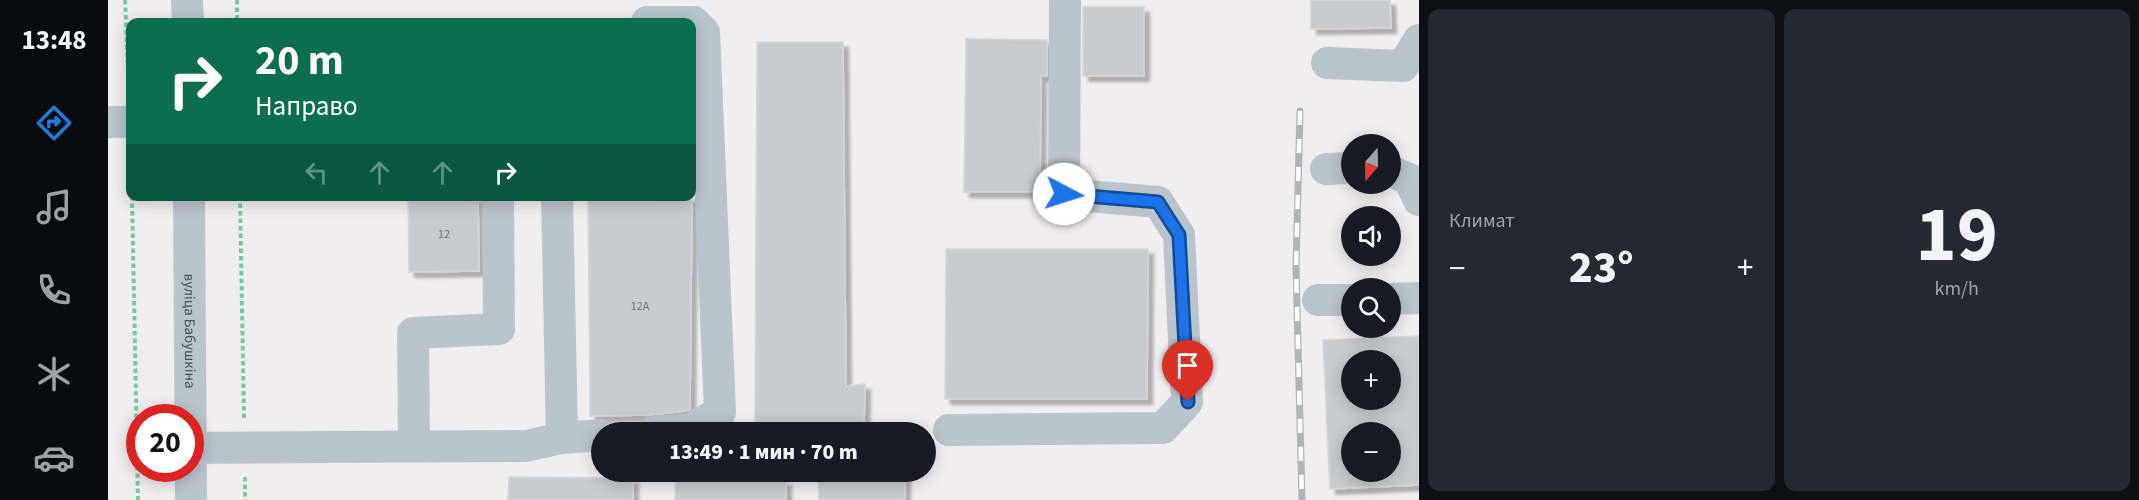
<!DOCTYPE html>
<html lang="ru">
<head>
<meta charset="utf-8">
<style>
	body { margin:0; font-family:"Source Sans 3",sans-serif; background:#242831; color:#f1f3f6; height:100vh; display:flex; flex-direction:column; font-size:22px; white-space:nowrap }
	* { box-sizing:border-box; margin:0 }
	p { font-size:20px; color:#9ea1a6 }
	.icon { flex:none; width:33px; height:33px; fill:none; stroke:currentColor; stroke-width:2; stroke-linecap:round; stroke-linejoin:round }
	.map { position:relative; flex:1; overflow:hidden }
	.sheet { display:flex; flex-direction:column; gap:9px; padding:9px; background:#0d0f14; width:720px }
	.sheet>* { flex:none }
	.hud { position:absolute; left:18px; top:18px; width:570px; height:183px; border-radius:12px; box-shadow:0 3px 15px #0003; background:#0b6e4f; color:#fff; overflow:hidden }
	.needle { width:39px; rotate:200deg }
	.tools { position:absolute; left:1233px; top:134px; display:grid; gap:12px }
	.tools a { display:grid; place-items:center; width:60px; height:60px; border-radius:50%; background:#171b24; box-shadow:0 3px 15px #0003; font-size:30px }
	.speed { position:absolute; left:18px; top:404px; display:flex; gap:12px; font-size:30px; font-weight:700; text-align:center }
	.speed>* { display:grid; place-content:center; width:78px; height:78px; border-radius:50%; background:#171b24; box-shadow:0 3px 15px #0003; line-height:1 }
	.speed .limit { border:9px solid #d22; background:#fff; color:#111 }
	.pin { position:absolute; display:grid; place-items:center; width:51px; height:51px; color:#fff; margin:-62px -26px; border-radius:50% 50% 50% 0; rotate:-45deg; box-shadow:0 0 6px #0007 }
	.pin .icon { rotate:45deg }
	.me { position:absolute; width:66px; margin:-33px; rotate:95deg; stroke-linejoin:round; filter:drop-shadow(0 0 4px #0008) }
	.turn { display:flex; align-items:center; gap:21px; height:126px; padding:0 30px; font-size:27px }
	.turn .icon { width:78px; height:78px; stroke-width:2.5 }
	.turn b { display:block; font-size:42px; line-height:51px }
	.lanes { display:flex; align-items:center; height:57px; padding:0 30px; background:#0003; justify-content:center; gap:30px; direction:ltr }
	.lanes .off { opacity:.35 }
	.big { font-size:45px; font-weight:800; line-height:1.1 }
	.sheet .tile { flex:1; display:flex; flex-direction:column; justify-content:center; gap:9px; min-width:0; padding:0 21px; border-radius:12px; background:#242831 }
	.sheet .dial { align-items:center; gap:0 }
	.dial b { font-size:78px; line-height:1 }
	.heat { display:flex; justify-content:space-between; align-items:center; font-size:33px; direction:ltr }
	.sheet .tiles { flex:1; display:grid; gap:9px; grid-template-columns:repeat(2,1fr) }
	.trip { position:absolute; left:483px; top:422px; width:345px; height:60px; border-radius:30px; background:#171b24; box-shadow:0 3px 15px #0003; font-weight:800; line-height:60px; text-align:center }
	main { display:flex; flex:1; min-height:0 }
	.tabs { display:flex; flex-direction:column; width:108px; justify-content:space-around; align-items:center; background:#090b0e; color:#9ea1a6 }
	.tabs .icon { width:42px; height:42px }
	.tabs .current { color:#1e7cdb }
	.tabs b { font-size:27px; color:#f1f3f6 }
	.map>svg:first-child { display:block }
	.building { fill:#c8ccd1; stroke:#d3d5da; stroke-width:1.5; fill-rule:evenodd; filter:url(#shadow) }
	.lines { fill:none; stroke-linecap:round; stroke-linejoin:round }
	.path { stroke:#77ca9c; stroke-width:4; stroke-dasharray:4.5 3; stroke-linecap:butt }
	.minor { stroke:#bac4cb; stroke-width:32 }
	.rail-casing { stroke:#b1b4b9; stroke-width:7 }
	.rail { stroke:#fff; stroke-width:4.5; stroke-dasharray:14; stroke-linecap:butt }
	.route-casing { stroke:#114b97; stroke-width:15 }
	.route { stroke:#1a73e8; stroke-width:10 }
	.labels { text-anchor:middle; stroke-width:4.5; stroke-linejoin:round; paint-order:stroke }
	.number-label { font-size:12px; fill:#677178 }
	.street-label { font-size:15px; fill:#47535b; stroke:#fff }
</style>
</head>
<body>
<main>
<nav class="tabs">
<b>13:48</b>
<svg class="icon current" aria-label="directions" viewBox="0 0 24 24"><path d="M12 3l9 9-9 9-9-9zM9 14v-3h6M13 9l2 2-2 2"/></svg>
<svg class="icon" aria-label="music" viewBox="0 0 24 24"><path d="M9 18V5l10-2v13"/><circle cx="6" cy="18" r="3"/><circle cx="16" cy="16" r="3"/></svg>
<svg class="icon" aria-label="phone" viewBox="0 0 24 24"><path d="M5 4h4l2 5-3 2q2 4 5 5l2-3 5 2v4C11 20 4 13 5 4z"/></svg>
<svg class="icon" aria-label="climate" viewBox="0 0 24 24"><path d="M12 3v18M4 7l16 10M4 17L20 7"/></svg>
<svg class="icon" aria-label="car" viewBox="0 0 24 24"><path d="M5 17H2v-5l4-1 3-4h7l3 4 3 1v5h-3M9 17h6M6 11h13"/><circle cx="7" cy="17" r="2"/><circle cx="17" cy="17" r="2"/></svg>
</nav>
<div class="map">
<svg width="1311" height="500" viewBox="0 0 1311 500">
	<defs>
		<filter id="shadow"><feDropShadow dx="5.5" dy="5.5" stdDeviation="1.5" flood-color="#0004"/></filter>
	</defs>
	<rect width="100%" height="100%" fill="#f1eeef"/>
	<path class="building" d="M 1203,0 L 1282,0 L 1283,28 L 1203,29 Z
		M 975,7 L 1036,7 L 1036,76 L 975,76 Z
		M 858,39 L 939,40 L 939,76 L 933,76 L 932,192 L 856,192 Z
		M 649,42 L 735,42 L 738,386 L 757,384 L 756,428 L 647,428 Z
		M 300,196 L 370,196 L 371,271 L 301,272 Z
		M 480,196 L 584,196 L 582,409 L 577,411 L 540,415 L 482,416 Z
		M 838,249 L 1040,249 L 1039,399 L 837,399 Z
		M 1311,336 L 1311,485 L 1222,489 L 1215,340 ZM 1244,360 L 1282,360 L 1282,399 L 1244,399 ZM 1244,432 L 1282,432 L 1282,471 L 1244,471 Z
		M 797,476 L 797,500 L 711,500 L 710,477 Z
		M 401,477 L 525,478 L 525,500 L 400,500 Z
		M 568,479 L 678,480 L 678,500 L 567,500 Z"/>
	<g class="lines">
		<path class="path" d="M 17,0 L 21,92
			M 129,0 L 129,22
			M 24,196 L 30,500
			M 132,196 L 136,418
			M 137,477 L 137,500"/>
		<g class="minor">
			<path d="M 79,0 L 80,22"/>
			<path d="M 539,22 L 586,22 L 596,32 L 612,412 L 583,429 L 545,432"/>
			<path d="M 1219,63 L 1295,66 L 1311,40"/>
			<path d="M 0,122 L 22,122"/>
			<path d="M 1218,169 L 1244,168"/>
			<path d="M 1282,171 L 1301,179 L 1311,200"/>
			<path id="s1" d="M 81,196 L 83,500"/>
			<path d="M 449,196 L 454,438"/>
			<path d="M 1282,299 L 1311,298"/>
			<path d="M 1210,300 L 1244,300"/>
			<path d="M 841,430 L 1055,428 L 1079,402 L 1071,235 L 1050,202 L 956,194 L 957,0"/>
			<path d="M 306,446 L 305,333 L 391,329 L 390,196"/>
			<path d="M 83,448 L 418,446 L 454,438 L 494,435"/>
		</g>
		<defs>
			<path id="rail" d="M 1192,111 L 1188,266 L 1194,500"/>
		</defs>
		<use href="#rail" class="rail-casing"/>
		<use href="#rail" class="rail"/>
	</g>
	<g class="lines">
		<defs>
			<path id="route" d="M 956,194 L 1050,202 L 1071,235 L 1080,402"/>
		</defs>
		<use href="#route" class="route-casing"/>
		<use href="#route" class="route"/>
	</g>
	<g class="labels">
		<g class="number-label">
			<text x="336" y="238">12</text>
			<text x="532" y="310">12А</text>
		</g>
		<g class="street-label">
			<text dy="5" stroke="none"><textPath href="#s1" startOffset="135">вуліца Бабушкіна</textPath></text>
		</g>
	</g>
</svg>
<div class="tools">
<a><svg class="needle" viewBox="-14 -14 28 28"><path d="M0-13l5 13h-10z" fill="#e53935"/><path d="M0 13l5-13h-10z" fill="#9ea1a6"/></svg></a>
<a><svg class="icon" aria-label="sound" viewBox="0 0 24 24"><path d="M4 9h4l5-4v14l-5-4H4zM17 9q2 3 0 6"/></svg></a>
<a><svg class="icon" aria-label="search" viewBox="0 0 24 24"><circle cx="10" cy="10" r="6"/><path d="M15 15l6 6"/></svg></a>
<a>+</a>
<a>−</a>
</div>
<div class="speed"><div class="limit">20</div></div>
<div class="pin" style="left:1080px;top:402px;background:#d93025"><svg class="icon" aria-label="arrive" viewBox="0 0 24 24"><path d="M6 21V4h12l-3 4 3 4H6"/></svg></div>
<svg class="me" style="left:956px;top:194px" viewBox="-20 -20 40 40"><circle r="19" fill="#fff"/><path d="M0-13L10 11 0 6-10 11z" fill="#1a73e8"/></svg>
<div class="trip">13:49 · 1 мин · 70 m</div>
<div class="hud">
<div class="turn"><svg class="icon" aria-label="right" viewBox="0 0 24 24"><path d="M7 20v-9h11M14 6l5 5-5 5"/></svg><div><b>20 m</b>Направо</div></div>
<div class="lanes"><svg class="icon off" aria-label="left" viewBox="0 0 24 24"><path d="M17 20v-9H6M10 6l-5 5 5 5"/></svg><svg class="icon off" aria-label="ahead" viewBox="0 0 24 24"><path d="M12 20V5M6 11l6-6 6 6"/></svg><svg class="icon off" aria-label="ahead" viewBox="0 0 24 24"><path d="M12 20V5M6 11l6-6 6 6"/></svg><svg class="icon" aria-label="right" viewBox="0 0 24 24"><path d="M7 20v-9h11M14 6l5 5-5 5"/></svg></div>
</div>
</div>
<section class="sheet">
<div class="tiles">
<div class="tile"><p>Климат</p>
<div class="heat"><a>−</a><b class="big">23°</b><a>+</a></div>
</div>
<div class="tile dial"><b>19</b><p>km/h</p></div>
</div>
</section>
</main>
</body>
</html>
